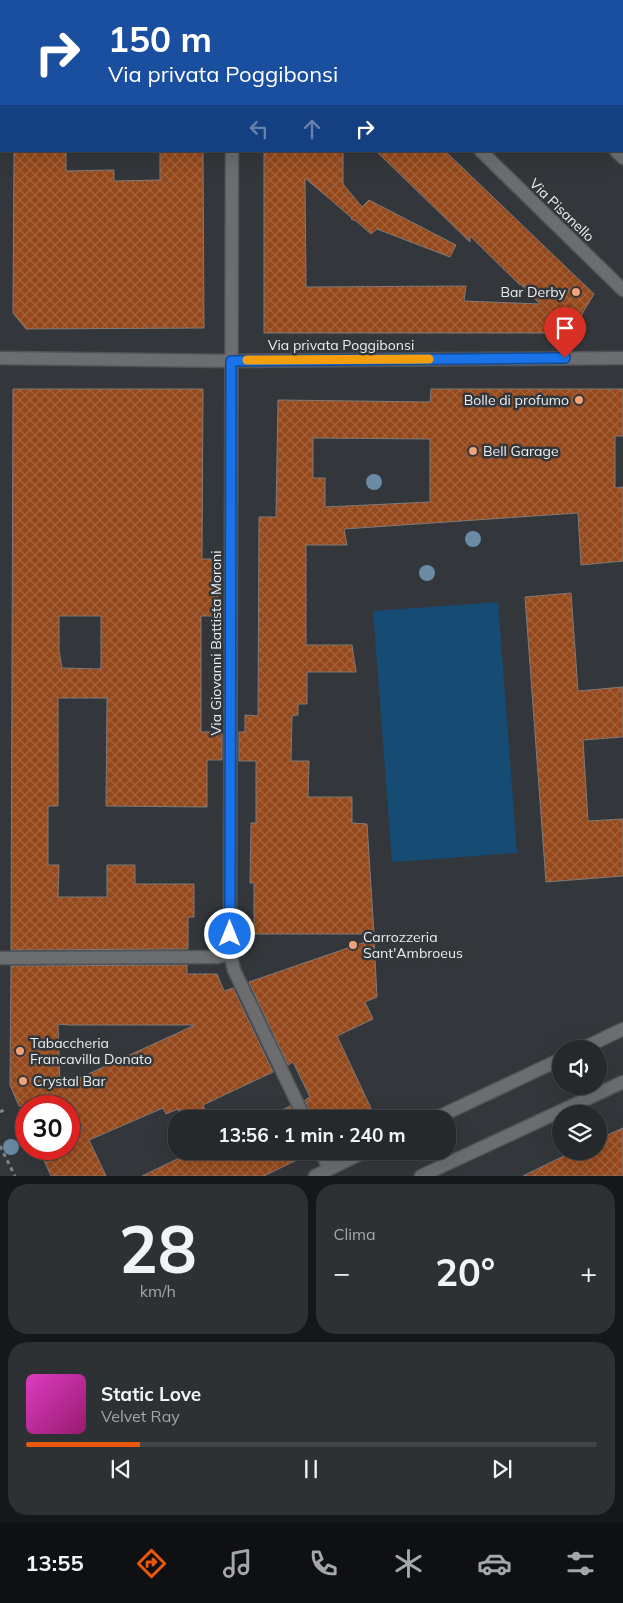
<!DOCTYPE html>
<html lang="it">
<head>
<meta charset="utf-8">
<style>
	body { margin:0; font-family:Mulish,sans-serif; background:#2e3134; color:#f1f3f6; height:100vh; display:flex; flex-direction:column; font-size:19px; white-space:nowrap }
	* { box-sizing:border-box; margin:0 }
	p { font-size:16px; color:#a4a6a9 }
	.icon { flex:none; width:28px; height:28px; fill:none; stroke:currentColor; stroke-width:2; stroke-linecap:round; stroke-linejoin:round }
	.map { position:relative; height:1176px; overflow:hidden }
	.panel { display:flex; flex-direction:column; gap:8px; padding:8px; background:#151718; flex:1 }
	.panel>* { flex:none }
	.banner { position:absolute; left:0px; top:0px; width:624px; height:152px; box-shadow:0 5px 20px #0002,0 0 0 1px #424548; background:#1a4fa0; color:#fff; overflow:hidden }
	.buttons { position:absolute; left:552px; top:1040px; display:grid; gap:10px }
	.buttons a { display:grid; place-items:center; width:55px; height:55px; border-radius:50%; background:#26292c; box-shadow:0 5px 20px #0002,0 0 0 1px #424548; font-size:25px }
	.speed { position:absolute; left:15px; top:1095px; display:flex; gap:10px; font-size:25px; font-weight:700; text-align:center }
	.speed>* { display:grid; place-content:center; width:65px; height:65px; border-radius:50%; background:#26292c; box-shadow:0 5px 20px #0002,0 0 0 1px #424548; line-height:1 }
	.speed .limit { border:8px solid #d22; background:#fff; color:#111 }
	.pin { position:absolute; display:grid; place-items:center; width:42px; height:42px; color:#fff; margin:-51px -21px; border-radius:50% 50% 50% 0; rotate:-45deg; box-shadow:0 0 5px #0007 }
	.pin .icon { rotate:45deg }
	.me { position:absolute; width:55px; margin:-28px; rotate:0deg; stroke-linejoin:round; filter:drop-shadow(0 0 4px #0008) }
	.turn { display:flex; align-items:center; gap:18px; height:105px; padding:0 25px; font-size:22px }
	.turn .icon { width:65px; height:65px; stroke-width:2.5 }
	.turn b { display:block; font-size:35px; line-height:42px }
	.lanes { display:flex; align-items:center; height:48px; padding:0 25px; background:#0003; justify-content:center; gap:25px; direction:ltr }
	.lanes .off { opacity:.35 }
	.big { font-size:38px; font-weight:700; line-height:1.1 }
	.panel .tile { flex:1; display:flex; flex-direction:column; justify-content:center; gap:8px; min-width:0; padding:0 18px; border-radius:20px; background:#2e3134 }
	.panel .dial { align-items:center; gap:0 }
	.dial b { font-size:65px; line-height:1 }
	.song { display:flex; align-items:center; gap:15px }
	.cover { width:60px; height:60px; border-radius:8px; background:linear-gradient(135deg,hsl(310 70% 55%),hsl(320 70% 35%)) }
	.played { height:5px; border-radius:2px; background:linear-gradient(90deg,#ea580c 20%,#424548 20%) }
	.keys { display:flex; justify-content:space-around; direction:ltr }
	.heat { display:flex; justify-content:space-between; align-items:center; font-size:28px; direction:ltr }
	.panel .tiles { flex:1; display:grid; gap:8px; grid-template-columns:1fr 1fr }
	.tile:last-child { grid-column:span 2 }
	.trip { position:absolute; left:168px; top:1110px; width:288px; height:50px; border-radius:20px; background:#26292c; box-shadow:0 5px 20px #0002,0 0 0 1px #424548; font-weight:700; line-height:50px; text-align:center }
	.tabs { display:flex; height:80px; justify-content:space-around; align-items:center; background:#0f1012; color:#a4a6a9 }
	.tabs .icon { width:35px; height:35px }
	.tabs .on { color:#ea580c }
	.tabs b { font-size:22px; color:#f1f3f6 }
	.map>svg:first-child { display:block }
	.green { fill:#164b74 }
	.building { fill:url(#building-cross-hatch); stroke:#807a77; fill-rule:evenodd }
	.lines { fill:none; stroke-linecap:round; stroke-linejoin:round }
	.minor-casing { stroke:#505458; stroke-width:15 }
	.tertiary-casing { stroke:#505458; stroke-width:15 }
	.path { stroke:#818487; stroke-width:3; stroke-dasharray:4 4; stroke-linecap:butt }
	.minor { stroke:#6b6d6f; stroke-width:12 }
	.tertiary { stroke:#6b6d6f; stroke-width:12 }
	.tree { fill:#6a8aa6 }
	.route-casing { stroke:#114b97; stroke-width:12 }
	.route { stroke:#1a73e8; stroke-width:9 }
	.slow { stroke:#f59e0b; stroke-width:9 }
	.poi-dot { fill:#f0a27a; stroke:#33373b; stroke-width:2 }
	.labels { text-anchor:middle; stroke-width:5; stroke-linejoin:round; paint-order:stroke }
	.street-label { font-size:14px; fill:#ebeef0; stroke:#33373b }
	.poi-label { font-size:14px; fill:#ebeef0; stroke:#33373b; text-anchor:start }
</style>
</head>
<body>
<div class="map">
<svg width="623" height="1176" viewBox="0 0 623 1176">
	<defs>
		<pattern id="building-cross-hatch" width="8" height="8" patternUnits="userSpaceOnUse" patternTransform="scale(1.25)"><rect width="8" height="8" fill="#94481b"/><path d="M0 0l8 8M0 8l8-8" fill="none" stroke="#a3633c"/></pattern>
	</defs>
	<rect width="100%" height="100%" fill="#33373b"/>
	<path class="green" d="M 498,602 L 517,853 L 392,862 L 373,611 Z"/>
	<path class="building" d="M 14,151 L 66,151 L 66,171 L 114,170 L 114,181 L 160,180 L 160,151 L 203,151 L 204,328 L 26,329 L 13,313 Z
		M 264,151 L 343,151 L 343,184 L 362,207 L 369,200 L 456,245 L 450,257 L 377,229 L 371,234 L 356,221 L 351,219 L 352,218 L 305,178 L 306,287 L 466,286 L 464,301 L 540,304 L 522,286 L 525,286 L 519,284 L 470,236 L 470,242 L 376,151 L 445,151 L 594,294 L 582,314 L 579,333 L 264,333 Z
		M 13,389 L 203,389 L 202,559 L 218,559 L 218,616 L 201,616 L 201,732 L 222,732 L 222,760 L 207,760 L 207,807 L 106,806 L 107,698 L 58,698 L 58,806 L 48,806 L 48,865 L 59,865 L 58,897 L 107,897 L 107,865 L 135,865 L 135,884 L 194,884 L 194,917 L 188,917 L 188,949 L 11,950 ZM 59,616 L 101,616 L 101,669 L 62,668 L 59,651 Z
		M 431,389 L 623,389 L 623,436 L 615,436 L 615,488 L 623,487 L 623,561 L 581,565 L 578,513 L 344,529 L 347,545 L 306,545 L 306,645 L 352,645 L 356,672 L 307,672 L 307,704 L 298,704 L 298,715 L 292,716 L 291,761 L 309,761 L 308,797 L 352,797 L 352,823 L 367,824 L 374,934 L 254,934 L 254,883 L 250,883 L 251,823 L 256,823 L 256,761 L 239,761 L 239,732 L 245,732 L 245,715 L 258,716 L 259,517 L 276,517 L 278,400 L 430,402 ZM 313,438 L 430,439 L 430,502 L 325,507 L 325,478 L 313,478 Z
		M 571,593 L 578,691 L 623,687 L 623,737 L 583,740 L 588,821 L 623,819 L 623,876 L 546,882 L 525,597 Z
		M 374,939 L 377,997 L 365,1002 L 373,1019 L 337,1036 L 376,1119 L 313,1119 L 305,1100 L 310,1097 L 293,1062 L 288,1065 L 249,982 Z
		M 187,965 L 187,974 L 217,974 L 224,991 L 233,988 L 273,1072 L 203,1105 L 209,1119 L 182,1119 L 178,1109 L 166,1114 L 163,1108 L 89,1140 L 106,1176 L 51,1176 L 39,1149 L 69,1149 L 69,1106 L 19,1106 L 10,1085 L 11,966 ZM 58,1024 L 69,1025 L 195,1025 L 60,1087 Z
		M 290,1106 L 296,1119 L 264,1119 Z
		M 623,1128 L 623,1176 L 523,1176 L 574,1151 L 599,1151 L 599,1139 Z
		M 194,1151 L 303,1151 L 305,1156 L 264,1176 L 142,1176 Z"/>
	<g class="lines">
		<defs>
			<path id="minor" d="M 234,1 L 234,0
				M 232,151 L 230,953 L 234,970 L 305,1119
				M 0,358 L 231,361 L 623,358
				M 0,958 L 217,957 L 230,953
				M 582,1049 L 623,1029
				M 434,1119 L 561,1059
				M 321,1151 L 329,1169
				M 315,1176 L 366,1151
				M 421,1176 L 623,1082"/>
			<path id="tertiary" d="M 325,0 L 327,1
				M 460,0 L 462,1
				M 481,151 L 623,290
				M 616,151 L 623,158"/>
		</defs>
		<use href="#minor" class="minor-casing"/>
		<use href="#tertiary" class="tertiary-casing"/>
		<path class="path" d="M 0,1112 L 4,1110
			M 0,1146 L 15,1176"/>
		<use href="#minor" class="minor"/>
		<use href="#tertiary" class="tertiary"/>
	</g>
	<g class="tree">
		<circle cx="374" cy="482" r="8"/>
		<circle cx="473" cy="539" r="8"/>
		<circle cx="427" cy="573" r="8"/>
		<circle cx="11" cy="1147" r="8"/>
	</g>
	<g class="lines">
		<defs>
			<path id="route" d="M 230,934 L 231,361 L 565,358"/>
		</defs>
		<use href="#route" class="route-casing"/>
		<use href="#route" class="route"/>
		<path class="slow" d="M 247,360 L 429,359"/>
	</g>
	<g class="poi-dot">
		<circle cx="576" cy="292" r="5"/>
		<circle cx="579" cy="400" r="5"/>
		<circle cx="473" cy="451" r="5"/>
		<circle cx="353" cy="945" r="5"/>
		<circle cx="20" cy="1051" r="5"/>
		<circle cx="23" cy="1081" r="5"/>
	</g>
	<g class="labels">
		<g class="street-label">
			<text transform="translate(562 210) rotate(44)" y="5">Via Pisanello</text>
			<text x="341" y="350">Via privata Poggibonsi</text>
			<text transform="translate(216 643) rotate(-90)" y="5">Via Giovanni Battista Moroni</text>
		</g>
		<g class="poi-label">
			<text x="566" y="297" text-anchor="end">Bar Derby</text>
			<text x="569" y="405" text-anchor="end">Bolle di profumo</text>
			<text x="483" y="456">Bell Garage</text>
			<text x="363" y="942">Carrozzeria<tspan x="363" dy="16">Sant'Ambroeus</tspan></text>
			<text x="30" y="1048">Tabaccheria<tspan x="30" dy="16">Francavilla Donato</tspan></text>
			<text x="33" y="1086">Crystal Bar</text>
		</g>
	</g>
</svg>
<div class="buttons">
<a><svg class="icon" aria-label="sound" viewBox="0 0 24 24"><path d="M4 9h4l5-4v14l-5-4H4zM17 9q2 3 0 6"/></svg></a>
<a><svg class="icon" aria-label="layers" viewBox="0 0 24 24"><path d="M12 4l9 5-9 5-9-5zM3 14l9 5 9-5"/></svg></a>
</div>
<div class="speed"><div class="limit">30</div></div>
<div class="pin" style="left:565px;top:358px;background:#d93025"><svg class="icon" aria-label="arrive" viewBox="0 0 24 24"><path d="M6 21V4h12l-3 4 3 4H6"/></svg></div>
<svg class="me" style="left:230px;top:934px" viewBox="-20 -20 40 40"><circle r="17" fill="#1a73e8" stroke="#fff" stroke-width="3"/><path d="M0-11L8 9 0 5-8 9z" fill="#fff"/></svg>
<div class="trip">13:56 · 1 min · 240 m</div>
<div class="banner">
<div class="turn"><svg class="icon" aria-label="right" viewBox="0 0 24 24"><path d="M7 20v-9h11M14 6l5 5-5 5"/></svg><div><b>150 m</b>Via privata Poggibonsi</div></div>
<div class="lanes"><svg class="icon off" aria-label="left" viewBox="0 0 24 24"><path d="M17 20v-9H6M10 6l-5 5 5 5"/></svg><svg class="icon off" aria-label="ahead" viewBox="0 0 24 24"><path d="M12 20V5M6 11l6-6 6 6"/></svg><svg class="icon" aria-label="right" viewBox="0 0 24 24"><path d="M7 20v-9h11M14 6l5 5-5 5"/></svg></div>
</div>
</div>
<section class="panel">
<div class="tiles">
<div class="tile dial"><b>28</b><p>km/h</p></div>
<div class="tile"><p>Clima</p>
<div class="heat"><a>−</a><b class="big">20°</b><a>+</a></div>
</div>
<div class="tile">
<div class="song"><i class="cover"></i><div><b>Static Love</b><p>Velvet Ray</p></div></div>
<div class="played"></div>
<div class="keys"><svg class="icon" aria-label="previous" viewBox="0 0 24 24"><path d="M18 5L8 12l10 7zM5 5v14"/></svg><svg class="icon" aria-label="pause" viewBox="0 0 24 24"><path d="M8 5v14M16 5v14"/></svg><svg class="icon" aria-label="next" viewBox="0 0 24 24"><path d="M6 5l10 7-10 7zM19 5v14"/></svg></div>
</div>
</div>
</section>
<nav class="tabs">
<b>13:55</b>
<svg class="icon on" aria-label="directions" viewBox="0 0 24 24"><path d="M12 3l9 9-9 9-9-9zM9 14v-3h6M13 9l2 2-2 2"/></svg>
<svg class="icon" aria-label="music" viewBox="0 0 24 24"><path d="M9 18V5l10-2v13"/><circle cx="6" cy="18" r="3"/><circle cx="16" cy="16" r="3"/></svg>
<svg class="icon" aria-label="phone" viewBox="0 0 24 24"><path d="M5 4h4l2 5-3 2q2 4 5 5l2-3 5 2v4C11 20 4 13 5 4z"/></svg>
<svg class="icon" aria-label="climate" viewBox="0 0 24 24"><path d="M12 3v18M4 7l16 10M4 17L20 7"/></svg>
<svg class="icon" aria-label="car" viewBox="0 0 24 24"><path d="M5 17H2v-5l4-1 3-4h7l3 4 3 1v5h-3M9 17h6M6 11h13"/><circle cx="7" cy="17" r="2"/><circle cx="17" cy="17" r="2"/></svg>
<svg class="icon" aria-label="filters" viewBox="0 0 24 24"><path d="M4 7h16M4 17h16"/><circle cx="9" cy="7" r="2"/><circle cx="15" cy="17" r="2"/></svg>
</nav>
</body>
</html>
